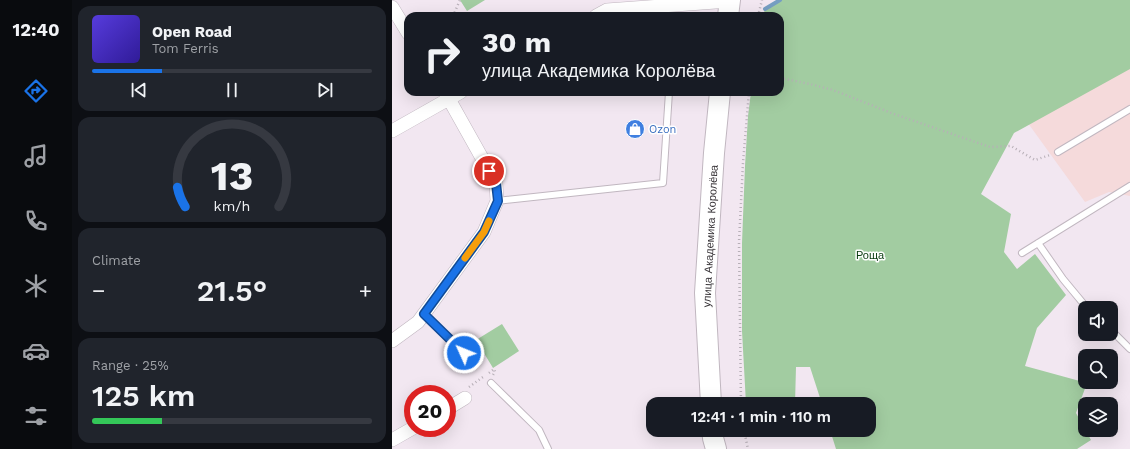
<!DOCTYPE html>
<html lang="en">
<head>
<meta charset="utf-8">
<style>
	body { margin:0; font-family:"Work Sans",sans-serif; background:#20242c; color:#f1f3f6; height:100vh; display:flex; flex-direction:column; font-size:15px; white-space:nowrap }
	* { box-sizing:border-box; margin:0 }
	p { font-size:13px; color:#9ea1a6 }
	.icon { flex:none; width:22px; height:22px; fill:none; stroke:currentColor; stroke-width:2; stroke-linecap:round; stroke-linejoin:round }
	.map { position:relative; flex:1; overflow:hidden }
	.panel { display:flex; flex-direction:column; gap:6px; padding:6px; background:#0d0f14; width:320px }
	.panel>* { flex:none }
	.guide { position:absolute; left:12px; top:12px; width:380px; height:84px; border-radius:12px; box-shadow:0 4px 16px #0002; background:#171b24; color:#f1f3f6; overflow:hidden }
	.controls { position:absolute; left:686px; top:301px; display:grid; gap:8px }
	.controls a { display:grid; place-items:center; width:40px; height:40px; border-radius:8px; background:#171b24; box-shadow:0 4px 16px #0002; font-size:20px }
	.speed { position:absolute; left:12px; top:385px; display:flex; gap:8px; font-size:20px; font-weight:700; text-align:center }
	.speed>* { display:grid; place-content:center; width:52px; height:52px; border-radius:50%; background:#171b24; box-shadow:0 4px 16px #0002; line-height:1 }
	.speed .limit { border:6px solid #d22; background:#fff; color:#111 }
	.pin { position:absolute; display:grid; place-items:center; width:34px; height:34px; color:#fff; margin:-17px; border:2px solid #fff; border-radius:50%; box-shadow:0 1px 4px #0007 }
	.me { position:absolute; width:44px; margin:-22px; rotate:314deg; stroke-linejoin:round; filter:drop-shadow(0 0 3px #0008) }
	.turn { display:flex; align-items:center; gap:14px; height:84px; padding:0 12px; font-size:18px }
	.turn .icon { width:52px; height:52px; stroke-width:2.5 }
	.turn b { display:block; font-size:28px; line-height:34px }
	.big { font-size:30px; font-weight:600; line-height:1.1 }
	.panel .card { flex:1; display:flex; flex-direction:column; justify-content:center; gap:6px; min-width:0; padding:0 14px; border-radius:12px; background:#20242c }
	.panel .dial { align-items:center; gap:0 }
	.dial svg { height:104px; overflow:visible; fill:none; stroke:#363941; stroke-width:7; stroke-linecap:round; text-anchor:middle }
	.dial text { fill:#f1f3f6; stroke:none }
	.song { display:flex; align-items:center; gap:12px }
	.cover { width:48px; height:48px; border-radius:6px; background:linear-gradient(135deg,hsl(250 70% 55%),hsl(250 70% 35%)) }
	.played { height:4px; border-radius:2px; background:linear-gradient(90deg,#1a73e8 25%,#363941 25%) }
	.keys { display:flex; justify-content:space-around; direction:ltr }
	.heat { display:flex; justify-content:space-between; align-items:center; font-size:22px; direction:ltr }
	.charge { height:6px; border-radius:3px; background:linear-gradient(90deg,#34c759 25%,#363941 0) }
	.trip { position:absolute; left:254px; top:397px; width:230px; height:40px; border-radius:12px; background:#171b24; box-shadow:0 4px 16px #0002; font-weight:600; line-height:40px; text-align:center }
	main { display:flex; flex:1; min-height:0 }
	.tab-bar { display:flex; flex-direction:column; width:72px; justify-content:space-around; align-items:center; background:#090b0e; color:#9ea1a6 }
	.tab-bar .icon { width:28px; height:28px }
	.tab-bar .active { color:#1a73e8 }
	.tab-bar b { font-size:18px; color:#f1f3f6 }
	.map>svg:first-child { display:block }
	.industrial { fill:#f5dadb }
	.green { fill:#a2cca1 }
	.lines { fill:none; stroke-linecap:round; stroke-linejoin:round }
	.stream { stroke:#769ec2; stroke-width:4 }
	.lane-casing { stroke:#c1b7c0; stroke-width:8 }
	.street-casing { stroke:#c1b7c0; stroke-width:14 }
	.primary-casing { stroke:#c1b7c0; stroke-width:22 }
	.path { stroke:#b7afb7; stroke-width:2.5; stroke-dasharray:1 3; stroke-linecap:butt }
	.lane { stroke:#fff; stroke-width:6 }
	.street { stroke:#fff; stroke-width:13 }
	.primary { stroke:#fff; stroke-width:20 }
	.route-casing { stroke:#114b97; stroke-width:10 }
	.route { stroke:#1a73e8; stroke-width:7 }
	.slow { stroke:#f59e0b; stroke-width:7 }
	.labels { text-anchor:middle; stroke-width:3; stroke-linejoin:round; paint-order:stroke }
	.shop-label { font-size:11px; fill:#366cbe; stroke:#fff; text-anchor:start }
	.street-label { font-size:11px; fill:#383438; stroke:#fff }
	.park-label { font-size:11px; fill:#07390d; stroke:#fff }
</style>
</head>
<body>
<main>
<nav class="tab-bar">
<b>12:40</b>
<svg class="icon active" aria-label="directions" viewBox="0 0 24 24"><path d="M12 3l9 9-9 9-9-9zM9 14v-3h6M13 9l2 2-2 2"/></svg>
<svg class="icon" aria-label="music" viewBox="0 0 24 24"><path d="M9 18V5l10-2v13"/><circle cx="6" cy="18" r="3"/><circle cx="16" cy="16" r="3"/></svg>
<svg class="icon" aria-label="phone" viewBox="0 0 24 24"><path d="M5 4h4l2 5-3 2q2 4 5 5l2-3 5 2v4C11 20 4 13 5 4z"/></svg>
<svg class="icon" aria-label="climate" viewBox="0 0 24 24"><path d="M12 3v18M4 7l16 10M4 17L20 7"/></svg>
<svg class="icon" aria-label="car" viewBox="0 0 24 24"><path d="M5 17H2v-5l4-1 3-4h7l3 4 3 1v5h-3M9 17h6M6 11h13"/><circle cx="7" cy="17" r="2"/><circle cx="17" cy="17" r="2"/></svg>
<svg class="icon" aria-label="filters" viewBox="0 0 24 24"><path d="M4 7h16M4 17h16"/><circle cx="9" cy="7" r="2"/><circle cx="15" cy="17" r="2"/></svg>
</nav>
<section class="panel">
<div class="card">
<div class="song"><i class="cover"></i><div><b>Open Road</b><p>Tom Ferris</p></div></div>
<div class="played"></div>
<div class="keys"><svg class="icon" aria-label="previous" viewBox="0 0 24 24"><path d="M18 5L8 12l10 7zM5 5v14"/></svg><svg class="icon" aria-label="pause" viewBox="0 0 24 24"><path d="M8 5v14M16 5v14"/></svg><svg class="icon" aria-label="next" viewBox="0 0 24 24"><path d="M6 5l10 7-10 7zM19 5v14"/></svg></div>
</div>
<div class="card dial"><svg viewBox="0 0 100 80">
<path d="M14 69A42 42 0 1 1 86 69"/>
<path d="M14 69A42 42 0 0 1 8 54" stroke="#1a73e8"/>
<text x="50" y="56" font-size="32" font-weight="700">13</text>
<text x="50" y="72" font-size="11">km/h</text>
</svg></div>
<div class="card"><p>Climate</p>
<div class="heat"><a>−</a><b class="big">21.5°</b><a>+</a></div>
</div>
<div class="card"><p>Range · 25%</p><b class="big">125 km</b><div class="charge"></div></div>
</section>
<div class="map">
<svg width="738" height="449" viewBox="0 0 738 449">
	<rect width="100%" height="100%" fill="#f2e7f1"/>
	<path class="industrial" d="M 738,61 L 738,196 L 717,192 L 693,202 L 633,119 Z"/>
	<path class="green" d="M 68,0 L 93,0 L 75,11 Z
		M 385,0 L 738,0 L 738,69 L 622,133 L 589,194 L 619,214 L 612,252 L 625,269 L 643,254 L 674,295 L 645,328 L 633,366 L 695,383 L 684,413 L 699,440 L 685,449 L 444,449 L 438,430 L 477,430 L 477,404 L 430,404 L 418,367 L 404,367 L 403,404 L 354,404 L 350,331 L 350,243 L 353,166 L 356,116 L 359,92 L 388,92 L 388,16 L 371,16 L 373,9 Z
		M 110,324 L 127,351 L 101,368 L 84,340 Z"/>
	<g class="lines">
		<path class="stream" d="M 373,9 L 388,0"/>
		<defs>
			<path id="lane" d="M 666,152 L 738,109
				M 105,201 L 271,183 L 277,92
				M 646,243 L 671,279 L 695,308
				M 630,253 L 738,186
				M 31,314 L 72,353
				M 719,330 L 738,349
				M 99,383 L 147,430 L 156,449"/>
			<path id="street" d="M 0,7 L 16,33
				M 204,16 L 215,10 L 337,1
				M 0,131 L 69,92
				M 0,341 L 26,322 L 92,232 L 105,201 L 104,183 L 53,92
				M 55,409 L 73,398
				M 0,440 L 21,428"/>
			<path id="primary" d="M 336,16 L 338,0
				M 319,404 L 313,293 L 322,153 L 328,92
				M 320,430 L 321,438 L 324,449"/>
		</defs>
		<use href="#lane" class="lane-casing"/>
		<use href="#street" class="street-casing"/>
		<use href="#primary" class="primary-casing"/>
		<path class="path" d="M 61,16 L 68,0
			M 366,16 L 370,0
			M 388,78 L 418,84 L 441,90 L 502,114 L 598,147 L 619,146 L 643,160 L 658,155
			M 97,373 L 102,369 L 103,372 L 101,375
			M 77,387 L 91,377
			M 349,404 L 347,242 L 351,163 L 357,92
			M 352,430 L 356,449"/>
		<use href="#lane" class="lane"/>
		<use href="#street" class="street"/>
		<use href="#primary" class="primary"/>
	</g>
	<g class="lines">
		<defs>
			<path id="route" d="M 72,353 L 32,314 L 92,232 L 106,201 L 104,183 L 97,171"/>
		</defs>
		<use href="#route" class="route-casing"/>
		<use href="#route" class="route"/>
		<path class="slow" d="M 73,258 L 92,232 L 97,221"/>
	</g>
	<defs>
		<symbol id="shop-disc" viewBox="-11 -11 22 22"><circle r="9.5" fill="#3f7fe0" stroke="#fff"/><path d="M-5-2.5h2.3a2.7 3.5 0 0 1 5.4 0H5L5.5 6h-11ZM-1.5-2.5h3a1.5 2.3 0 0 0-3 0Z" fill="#fff"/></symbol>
	</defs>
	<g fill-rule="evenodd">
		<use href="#shop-disc" x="232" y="118" width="22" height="22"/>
	</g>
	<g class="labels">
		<g class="shop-label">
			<text x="257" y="133">Ozon</text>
		</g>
		<g class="street-label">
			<text transform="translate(318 236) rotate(-87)" y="4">улица Академика Королёва</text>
		</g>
		<g class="park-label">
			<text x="478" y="259">Роща</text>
		</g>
	</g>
</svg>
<div class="controls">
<a><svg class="icon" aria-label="sound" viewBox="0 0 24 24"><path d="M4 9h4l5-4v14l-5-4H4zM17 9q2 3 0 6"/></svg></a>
<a><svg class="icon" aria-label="search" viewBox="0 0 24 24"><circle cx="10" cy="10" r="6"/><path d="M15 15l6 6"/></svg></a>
<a><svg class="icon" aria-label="layers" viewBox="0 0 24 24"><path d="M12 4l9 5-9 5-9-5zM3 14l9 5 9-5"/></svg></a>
</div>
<div class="speed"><div class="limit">20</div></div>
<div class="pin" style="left:97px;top:171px;background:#d93025"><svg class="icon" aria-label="arrive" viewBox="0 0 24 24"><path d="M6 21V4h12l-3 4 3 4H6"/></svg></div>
<svg class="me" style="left:72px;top:353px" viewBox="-20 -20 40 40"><circle r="17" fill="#1a73e8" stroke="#fff" stroke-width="3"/><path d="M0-11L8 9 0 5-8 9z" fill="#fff"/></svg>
<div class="trip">12:41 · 1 min · 110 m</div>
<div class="guide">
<div class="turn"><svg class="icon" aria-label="right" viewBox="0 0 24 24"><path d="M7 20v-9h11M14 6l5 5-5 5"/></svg><div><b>30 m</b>улица Академика Королёва</div></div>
</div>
</div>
</main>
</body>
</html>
